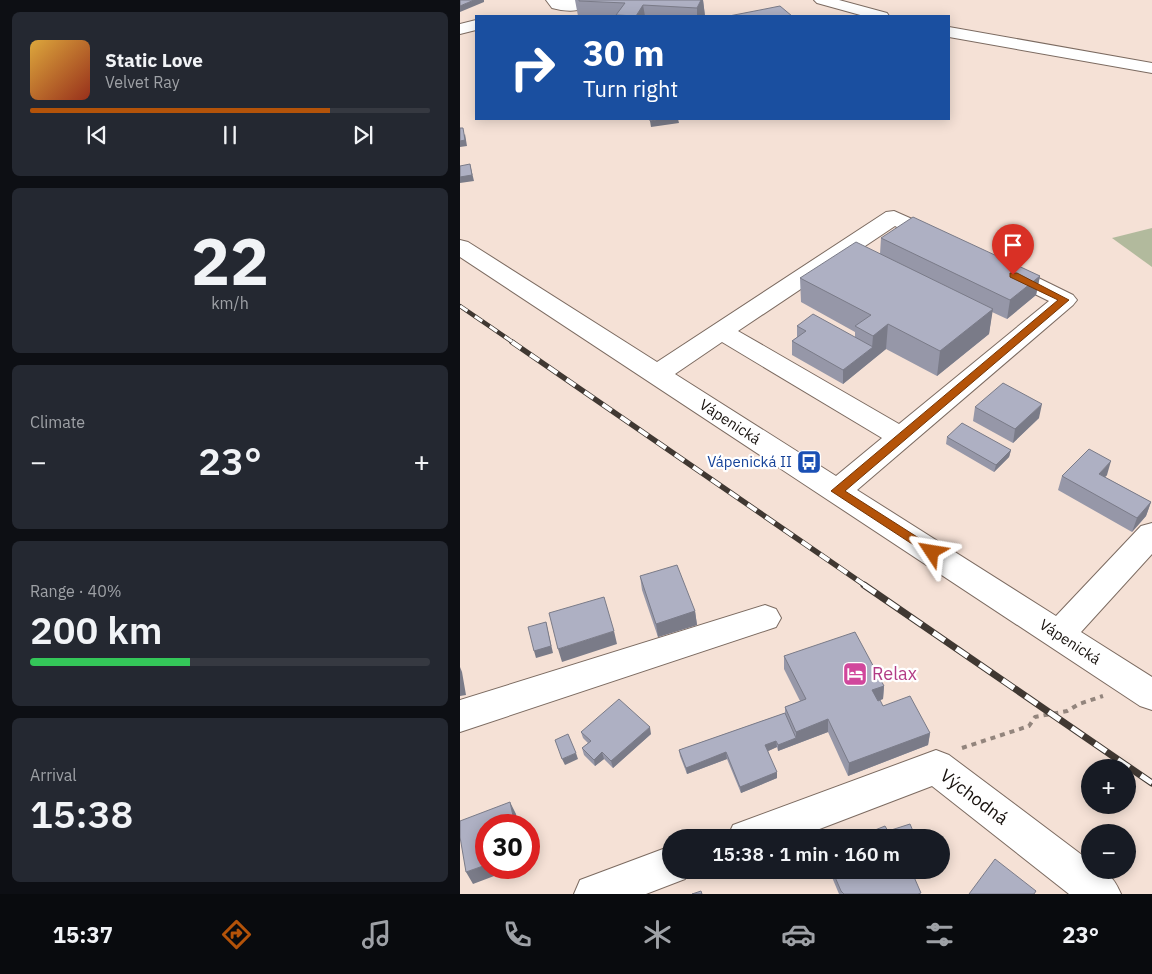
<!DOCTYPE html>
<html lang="en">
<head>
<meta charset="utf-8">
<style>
	body { margin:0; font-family:"IBM Plex Sans",sans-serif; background:#242831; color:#f1f3f6; height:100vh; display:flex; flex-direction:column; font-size:19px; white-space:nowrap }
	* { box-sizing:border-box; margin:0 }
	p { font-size:16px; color:#9ea1a6 }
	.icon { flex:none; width:28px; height:28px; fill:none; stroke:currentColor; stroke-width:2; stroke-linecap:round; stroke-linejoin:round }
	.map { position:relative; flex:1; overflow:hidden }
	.details { display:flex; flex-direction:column; gap:12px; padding:12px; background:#0d0f14; width:460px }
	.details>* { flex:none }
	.hud { position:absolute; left:15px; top:15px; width:475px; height:105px; border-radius:0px; box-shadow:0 2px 12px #0003; background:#1a4fa0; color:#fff; overflow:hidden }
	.controls { position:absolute; left:621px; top:759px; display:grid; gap:10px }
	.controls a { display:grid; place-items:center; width:55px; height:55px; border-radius:50%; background:#171b24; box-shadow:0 2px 12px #0003; font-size:25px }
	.speed { position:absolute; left:15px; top:814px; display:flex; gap:10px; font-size:25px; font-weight:700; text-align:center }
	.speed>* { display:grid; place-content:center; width:65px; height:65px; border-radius:50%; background:#171b24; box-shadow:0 2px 12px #0003; line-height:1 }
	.speed .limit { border:8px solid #d22; background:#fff; color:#111 }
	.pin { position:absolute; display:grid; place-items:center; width:42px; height:42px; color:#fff; margin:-51px -21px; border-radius:50% 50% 50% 0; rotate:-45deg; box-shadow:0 0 5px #0007 }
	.pin .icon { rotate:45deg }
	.me { position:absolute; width:55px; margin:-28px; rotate:303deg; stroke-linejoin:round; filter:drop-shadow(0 0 4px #0008) }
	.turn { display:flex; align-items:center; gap:18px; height:105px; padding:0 25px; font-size:22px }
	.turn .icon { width:65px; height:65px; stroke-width:2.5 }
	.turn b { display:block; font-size:35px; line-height:42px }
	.big { font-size:38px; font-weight:600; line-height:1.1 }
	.details .card { flex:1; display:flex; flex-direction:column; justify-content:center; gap:8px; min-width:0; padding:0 18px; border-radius:8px; background:#242831 }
	.details .dial { align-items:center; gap:0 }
	.dial b { font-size:65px; line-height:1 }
	.song { display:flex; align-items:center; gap:15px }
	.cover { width:60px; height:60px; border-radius:8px; background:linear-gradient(135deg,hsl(40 70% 55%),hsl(10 70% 35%)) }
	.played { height:5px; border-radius:2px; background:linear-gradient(90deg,#b45309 75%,#363941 75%) }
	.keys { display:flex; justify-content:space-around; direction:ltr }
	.heat { display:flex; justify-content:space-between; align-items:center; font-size:28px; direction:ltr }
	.charge { height:8px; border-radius:4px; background:linear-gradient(90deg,#34c759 40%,#363941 0) }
	.trip { position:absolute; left:202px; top:829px; width:288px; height:50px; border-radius:25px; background:#171b24; box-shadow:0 2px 12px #0003; font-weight:600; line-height:50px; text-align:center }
	.tabs { display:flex; height:80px; justify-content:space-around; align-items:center; background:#090b0e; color:#9ea1a6 }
	.tabs .icon { width:35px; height:35px }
	.tabs .current { color:#b45309 }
	.tabs b { font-size:22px; color:#f1f3f6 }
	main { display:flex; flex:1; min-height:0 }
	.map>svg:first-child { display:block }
	.green { fill:#b2ba9d }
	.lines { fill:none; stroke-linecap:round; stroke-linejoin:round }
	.minor-casing { stroke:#7c6b61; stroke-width:2 }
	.major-casing { stroke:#7c6b61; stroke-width:2 }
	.path { stroke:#93857d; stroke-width:4; stroke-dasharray:5 5; stroke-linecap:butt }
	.minor { fill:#fff; fill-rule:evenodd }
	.major { fill:#fff; fill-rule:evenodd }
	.rail-far2-casing { stroke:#403832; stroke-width:4.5 }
	.rail-far1-casing { stroke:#403832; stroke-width:5.5 }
	.rail-casing { stroke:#403832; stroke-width:7 }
	.rail-far2 { stroke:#fff; stroke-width:3; stroke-dasharray:9; stroke-linecap:butt }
	.rail-far1 { stroke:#fff; stroke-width:4; stroke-dasharray:11; stroke-linecap:butt }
	.rail { stroke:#fff; stroke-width:5; stroke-dasharray:14; stroke-linecap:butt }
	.wall { fill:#9697a8 }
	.shaded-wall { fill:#7a7b88 }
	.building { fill:#aeb0c3; stroke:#7a7b88 }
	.route { fill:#b45309; stroke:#753606 }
	.labels { text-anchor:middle; stroke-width:4.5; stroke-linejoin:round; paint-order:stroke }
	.street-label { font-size:15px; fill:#17110d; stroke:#fff }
	.transit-label { font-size:15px; fill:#164399; stroke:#fff; text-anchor:end }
	.near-hotel-label { font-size:18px; fill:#b23c85; stroke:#fff; text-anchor:start }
	.near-street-label { font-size:18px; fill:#17110d; stroke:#fff }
</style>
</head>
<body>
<main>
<section class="details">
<div class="card">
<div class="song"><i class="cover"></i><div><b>Static Love</b><p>Velvet Ray</p></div></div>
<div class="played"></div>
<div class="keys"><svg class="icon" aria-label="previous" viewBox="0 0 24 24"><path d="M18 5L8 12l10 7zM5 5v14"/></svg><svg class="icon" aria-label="pause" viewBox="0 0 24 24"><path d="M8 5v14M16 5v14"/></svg><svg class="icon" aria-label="next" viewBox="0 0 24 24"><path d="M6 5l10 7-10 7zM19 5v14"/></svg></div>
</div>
<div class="card dial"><b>22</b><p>km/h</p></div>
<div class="card"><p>Climate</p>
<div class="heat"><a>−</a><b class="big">23°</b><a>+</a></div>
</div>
<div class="card"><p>Range · 40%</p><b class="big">200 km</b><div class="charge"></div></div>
<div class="card"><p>Arrival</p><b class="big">15:38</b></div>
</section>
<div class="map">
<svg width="692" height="894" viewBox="0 0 692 894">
	<rect width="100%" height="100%" fill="#f5e1d6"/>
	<path class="green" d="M 692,228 L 692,267 L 652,238 Z"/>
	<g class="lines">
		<defs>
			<path id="minor" d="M 86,0 L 136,0 C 127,13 106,12 92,8 Z
				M 16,20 L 16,30 L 0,34 L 0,24 Z
				M 434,211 L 486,234 L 489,239 L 486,244 L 478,246 L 470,244 L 435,226 L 278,331 L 439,424 L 589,301 L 536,275 L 533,270 L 536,265 L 544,263 L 552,265 L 613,295 L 617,300 L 613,305 L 397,490 L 596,616 L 681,526 L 692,523 L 692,554 L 621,632 L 692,677 L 692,710 L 680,706 L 0,257 L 0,240 L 8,242 L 197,362 L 426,212 ZM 262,342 L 422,438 L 376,476 L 215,374 Z
				M 305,605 L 316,609 L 321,618 L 316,627 L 0,732 L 0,700 Z
				M 476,750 L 489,755 L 630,861 L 630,870 C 648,870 654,878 661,894 L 609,894 L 472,786 L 336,838 L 267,838 L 273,825 Z
				M 211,846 L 211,870 L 228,870 L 225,879 L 186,894 L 114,894 L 120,880 Z"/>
			<path id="major" d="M 354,0 L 379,0 L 427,13 L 429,16 L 404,16 L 357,3 Z
				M 489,27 L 692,63 L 692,73 L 489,37 Z"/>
		</defs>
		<use href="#minor" class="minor-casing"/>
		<use href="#major" class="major-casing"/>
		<path class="path" d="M 502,748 L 569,726 L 575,717 L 607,711 L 619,704 L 643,696"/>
		<use href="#minor" class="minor"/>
		<use href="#major" class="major"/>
		<defs>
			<path id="rail-far2" d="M 0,306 L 54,343"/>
			<path id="rail-far1" d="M 52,342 L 406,586"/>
			<path id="rail" d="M 404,585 L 692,783"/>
		</defs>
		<use href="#rail-far2" class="rail-far2-casing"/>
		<use href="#rail-far1" class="rail-far1-casing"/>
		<use href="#rail" class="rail-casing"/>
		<use href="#rail-far2" class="rail-far2"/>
		<use href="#rail-far1" class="rail-far1"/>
		<use href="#rail" class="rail"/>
	</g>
	<path class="wall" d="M 115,0 L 243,0 L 245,16 L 118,16 Z
		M 421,238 L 580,276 L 576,295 L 547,319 L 532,312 L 529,334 L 477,376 L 426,349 L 383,384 L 332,355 L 332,341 L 337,337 L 337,326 L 395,337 L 395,332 L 341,302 L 340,278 L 420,254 Z
		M 515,407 L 579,418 L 553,443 L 513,421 Z
		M 487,437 L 551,450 L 549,457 L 534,472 L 486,444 Z
		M 647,475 L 645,477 L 691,502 L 686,516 L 672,532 L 598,490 L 602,476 Z
		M 180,576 L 235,611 L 237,625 L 198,637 L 182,590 Z
		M 324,656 L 424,686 L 423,699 L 418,701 L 423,706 L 470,733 L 468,745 L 388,776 L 368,732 L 318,751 L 317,747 L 308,751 L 317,778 L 281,793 L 267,759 L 227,774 L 220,756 L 219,750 L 325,713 L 325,707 L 340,701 L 324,669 Z
		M 121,732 L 191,734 L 153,768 L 144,759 L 135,766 L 124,755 L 122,748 L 128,743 L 123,738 Z
		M 369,870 L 451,870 L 460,894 L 379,894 Z"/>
	<path class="shaded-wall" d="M 14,0 L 24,0 L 24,2 L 0,12 L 0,6 Z
		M 241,0 L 243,0 L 245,16 L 237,16 L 237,8 Z
		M 183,5 L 185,16 L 176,16 Z
		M 202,119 L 218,119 L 219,123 L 191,127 L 190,121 Z
		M 5,134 L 7,146 L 0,147 L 0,141 Z
		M 10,164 L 14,181 L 0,183 L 0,177 Z
		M 580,276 L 576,295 L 547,319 L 550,300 Z
		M 533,309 L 529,334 L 477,376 L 480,351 Z
		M 428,324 L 426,349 L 383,384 L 383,370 L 412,348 L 413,336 Z
		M 582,404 L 579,418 L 553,443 L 555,429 Z
		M 551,450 L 549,457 L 534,472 L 536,465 Z
		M 651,461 L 647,475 L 635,487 L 639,474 Z
		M 691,502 L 686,516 L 672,532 L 677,518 Z
		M 235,611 L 237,625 L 198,637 L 196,624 Z
		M 86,622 L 93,653 L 76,658 L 74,651 Z
		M 154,631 L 157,644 L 102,662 L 98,649 Z
		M 0,667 L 2,672 L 6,695 L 0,696 Z
		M 424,686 L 423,699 L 411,703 L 412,690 Z
		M 368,719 L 368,732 L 318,751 L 318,745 L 336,738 L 336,732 Z
		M 190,727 L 191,734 L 153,768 L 151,761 Z
		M 470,733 L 468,745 L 388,776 L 389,763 Z
		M 316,741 L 317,747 L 306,752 L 305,745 Z
		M 142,752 L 144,759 L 135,766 L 134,760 Z
		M 266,752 L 267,759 L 227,774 L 226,768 Z
		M 116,753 L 118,759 L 105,765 L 102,759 Z
		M 317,772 L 317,778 L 281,793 L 280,787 Z
		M 50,802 L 56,814 L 58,825 L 55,825 Z
		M 26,865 L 26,868 L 55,868 L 13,884 L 6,872 Z"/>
	<path class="building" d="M 0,0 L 14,0 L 0,6 Z
		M 119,0 L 241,0 L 237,8 L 183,5 L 176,16 L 156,15 L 165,3 L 119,1 Z
		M 320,6 L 332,16 L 269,16 L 305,9 Z
		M 190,119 L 202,119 L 190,121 Z
		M 0,128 L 3,128 L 5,140 L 0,141 Z
		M 10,164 L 12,175 L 0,177 L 0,166 Z
		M 453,217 L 580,276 L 550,300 L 421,238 Z
		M 396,242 L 533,309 L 480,351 L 428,324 L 413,336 L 395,326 L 411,315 L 340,278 Z
		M 353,314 L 413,347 L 383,370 L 332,341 L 346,331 L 337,326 Z
		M 543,383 L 582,404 L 555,429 L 515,407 Z
		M 502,423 L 551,450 L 536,465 L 487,437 Z
		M 629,449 L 651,461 L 639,474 L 691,502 L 677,518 L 602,476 Z
		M 217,565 L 235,611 L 196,624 L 180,576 Z
		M 144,597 L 154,631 L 98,649 L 89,613 Z
		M 86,622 L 91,646 L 74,651 L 68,627 Z
		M 395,632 L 424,686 L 412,690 L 418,701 L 420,700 L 423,706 L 450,696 L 470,733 L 389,763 L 368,719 L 336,732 L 325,707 L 346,699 L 324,656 Z
		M 159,699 L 190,727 L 151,761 L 142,752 L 134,760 L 122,748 L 131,741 L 121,732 Z
		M 325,713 L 336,738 L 318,745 L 316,741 L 305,745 L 317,772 L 280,787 L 266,752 L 226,768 L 219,750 Z
		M 108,734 L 116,753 L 102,759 L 95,740 Z
		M 50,802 L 55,825 L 26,825 L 26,865 L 6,872 L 0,837 L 0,821 Z
		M 450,824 L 456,838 L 395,838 L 425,826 L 428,831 Z
		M 535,859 L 576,891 L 574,894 L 509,894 Z
		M 372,870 L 451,870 L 461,893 L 458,894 L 384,894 L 381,891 Z
		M 241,891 L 242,894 L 232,894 Z"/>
	<path class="route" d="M 550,273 L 557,273 L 609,300 L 385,491 L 476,549 L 478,552 L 476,556 L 472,557 L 371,491 L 598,300 L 550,277 Z"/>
	<defs>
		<symbol id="bus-square" viewBox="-11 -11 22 22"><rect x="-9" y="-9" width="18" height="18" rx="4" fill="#1a4fb4" stroke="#fff"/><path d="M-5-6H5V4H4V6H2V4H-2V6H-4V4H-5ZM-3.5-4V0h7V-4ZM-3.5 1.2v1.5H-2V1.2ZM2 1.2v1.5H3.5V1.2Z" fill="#fff"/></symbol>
		<symbol id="hotel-square" viewBox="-11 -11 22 22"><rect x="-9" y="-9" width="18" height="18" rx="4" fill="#d1479c" stroke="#fff"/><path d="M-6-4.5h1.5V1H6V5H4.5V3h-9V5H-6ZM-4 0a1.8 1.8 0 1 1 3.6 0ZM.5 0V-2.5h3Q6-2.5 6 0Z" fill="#fff"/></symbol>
	</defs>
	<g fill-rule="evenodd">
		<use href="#bus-square" x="335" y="448" width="28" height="28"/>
		<use href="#hotel-square" x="381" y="660" width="28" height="28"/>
	</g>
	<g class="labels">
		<g class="street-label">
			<text transform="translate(270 422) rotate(33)" y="5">Vápenická</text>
			<text transform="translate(610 642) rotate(33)" y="5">Vápenická</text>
		</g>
		<g class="transit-label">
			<text x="332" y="467">Vápenická II</text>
		</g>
		<g class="near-hotel-label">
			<text x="412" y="680">Relax</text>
		</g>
		<g class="near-street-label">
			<text transform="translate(514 797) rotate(37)" y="6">Východná</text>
		</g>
	</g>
</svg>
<div class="controls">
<a>+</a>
<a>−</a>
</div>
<div class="speed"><div class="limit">30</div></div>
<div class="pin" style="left:553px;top:275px;background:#d93025"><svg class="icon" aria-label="arrive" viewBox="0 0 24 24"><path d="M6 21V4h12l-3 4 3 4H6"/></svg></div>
<svg class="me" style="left:472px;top:552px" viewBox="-20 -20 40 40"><path d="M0-17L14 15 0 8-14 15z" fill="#b45309" stroke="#fff" stroke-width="4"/></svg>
<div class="trip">15:38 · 1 min · 160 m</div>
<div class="hud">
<div class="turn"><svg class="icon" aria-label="right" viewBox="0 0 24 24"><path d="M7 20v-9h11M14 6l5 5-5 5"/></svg><div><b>30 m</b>Turn right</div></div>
</div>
</div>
</main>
<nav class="tabs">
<b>15:37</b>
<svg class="icon current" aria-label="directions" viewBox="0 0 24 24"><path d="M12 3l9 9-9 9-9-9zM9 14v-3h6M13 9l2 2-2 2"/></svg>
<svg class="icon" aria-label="music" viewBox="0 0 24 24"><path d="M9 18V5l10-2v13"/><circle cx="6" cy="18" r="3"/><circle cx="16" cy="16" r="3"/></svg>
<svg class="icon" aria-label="phone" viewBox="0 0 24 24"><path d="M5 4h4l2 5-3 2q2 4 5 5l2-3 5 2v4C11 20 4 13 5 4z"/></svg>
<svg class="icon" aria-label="climate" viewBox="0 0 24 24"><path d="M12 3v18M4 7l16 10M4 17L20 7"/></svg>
<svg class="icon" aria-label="car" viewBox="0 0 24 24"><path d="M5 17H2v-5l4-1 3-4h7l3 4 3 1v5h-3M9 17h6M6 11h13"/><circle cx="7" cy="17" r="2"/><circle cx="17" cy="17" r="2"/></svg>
<svg class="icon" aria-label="filters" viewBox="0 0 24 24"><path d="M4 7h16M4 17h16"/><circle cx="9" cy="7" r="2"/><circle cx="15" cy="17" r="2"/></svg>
<b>23°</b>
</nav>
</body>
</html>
